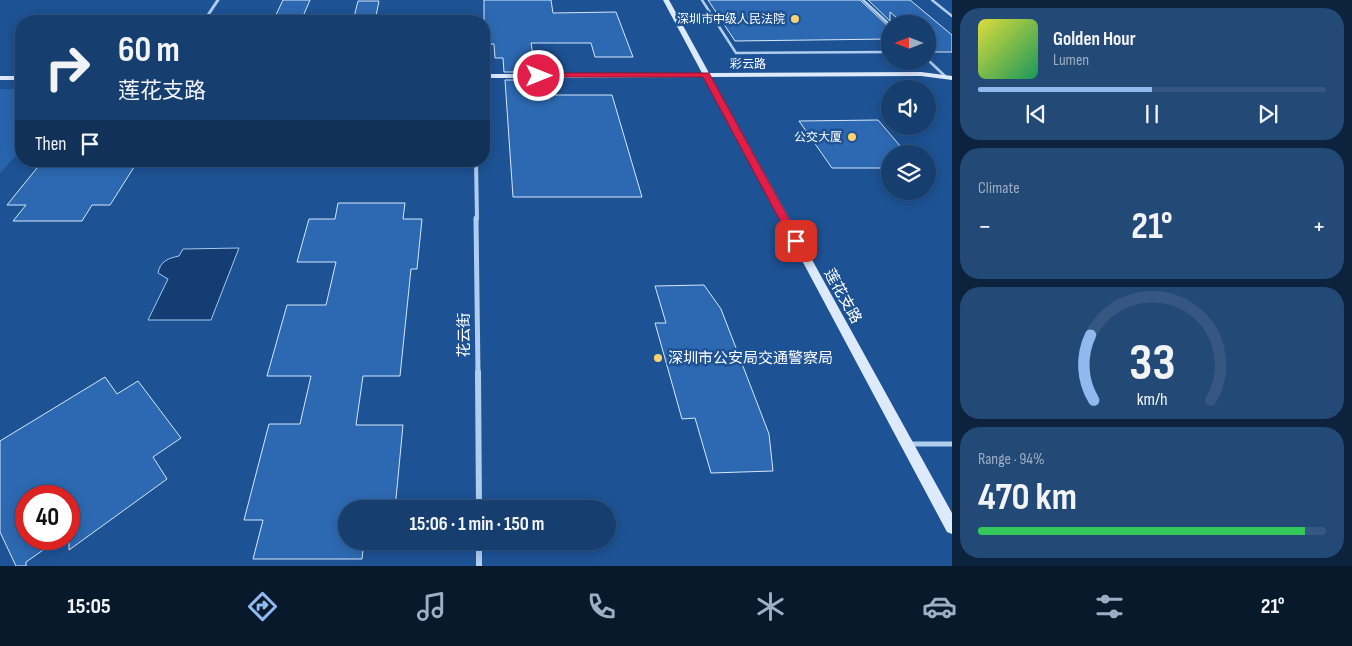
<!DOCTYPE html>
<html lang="en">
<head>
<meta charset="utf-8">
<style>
	body { margin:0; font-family:"Sofia Sans Condensed","Noto Sans SC",sans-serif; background:#234977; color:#f1f3f6; height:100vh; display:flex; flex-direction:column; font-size:19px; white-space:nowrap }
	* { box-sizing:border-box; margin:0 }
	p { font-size:16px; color:#9eaec3 }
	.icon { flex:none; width:28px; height:28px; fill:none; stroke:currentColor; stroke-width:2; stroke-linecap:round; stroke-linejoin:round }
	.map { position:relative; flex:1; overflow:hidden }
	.panel { display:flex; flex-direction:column; gap:8px; padding:8px; background:#0c223d; width:400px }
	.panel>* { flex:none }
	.hud { position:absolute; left:15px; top:15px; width:475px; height:152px; border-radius:20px; box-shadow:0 2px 12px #0003,0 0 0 1px #355782; background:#163e6f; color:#f1f3f6; overflow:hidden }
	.needle { width:32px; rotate:270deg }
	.tools { position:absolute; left:881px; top:15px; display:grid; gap:10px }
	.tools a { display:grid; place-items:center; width:55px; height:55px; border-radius:50%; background:#163e6f; box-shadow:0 2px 12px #0003,0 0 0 1px #355782; font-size:25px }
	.speed { position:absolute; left:15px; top:485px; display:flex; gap:10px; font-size:25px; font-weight:700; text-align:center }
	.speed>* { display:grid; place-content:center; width:65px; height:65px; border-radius:50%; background:#163e6f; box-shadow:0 2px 12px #0003,0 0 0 1px #355782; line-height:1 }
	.speed .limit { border:8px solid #d22; background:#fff; color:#111 }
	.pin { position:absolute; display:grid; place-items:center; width:42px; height:42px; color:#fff; margin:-21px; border-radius:10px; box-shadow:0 2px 8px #0006 }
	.me { position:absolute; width:55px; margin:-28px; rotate:90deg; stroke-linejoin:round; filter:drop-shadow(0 0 4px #0008) }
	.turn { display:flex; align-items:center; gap:18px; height:105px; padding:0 20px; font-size:22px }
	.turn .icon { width:65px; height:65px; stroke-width:2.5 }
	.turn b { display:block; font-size:35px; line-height:42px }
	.then { display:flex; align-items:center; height:48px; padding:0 20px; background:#0003; gap:10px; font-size:19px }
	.big { font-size:38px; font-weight:700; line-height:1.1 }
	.panel .tile { flex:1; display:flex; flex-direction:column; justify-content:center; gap:8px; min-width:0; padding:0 18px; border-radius:20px; background:#234977 }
	.panel .dial { align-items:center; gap:0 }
	.dial svg { height:130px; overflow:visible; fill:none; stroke:#355782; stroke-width:7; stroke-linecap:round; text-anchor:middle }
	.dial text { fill:#f1f3f6; stroke:none }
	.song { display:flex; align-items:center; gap:15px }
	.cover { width:60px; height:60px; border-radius:8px; background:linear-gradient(135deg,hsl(60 70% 55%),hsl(150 70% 35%)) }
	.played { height:5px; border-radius:2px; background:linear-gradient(90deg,#90b9f0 50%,#355782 50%) }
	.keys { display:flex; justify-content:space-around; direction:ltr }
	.heat { display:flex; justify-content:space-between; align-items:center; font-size:28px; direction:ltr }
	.charge { height:8px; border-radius:4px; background:linear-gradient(90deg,#34c759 94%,#355782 0) }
	.trip { position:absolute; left:338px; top:500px; width:278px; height:50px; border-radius:25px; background:#163e6f; box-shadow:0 2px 12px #0003,0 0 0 1px #355782; font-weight:700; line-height:50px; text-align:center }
	.tabs { display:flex; height:80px; justify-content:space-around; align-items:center; background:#09192c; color:#9eaec3 }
	.tabs .icon { width:35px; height:35px }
	.tabs .current { color:#90b9f0 }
	.tabs b { font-size:22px; color:#f1f3f6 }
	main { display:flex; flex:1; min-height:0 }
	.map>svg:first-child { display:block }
	.green { fill:#2764ad }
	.water { fill:#143d73; stroke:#a4c8f0 }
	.building { fill:#2d69b2; stroke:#d6e7fa }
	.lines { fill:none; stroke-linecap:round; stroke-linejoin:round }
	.lane-far1 { stroke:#b0cdef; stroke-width:2.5 }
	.lane { stroke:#b0cdef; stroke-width:5 }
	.street-far3 { stroke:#b0cdef; stroke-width:3 }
	.street-far2 { stroke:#b0cdef; stroke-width:4 }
	.street-far1 { stroke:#b0cdef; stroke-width:5 }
	.street { stroke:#b0cdef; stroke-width:6 }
	.secondary { fill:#ddeafb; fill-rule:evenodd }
	.route { fill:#e11d48; stroke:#92132f }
	.poi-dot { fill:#fed36f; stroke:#1d5294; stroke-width:2 }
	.labels { text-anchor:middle; stroke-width:5; stroke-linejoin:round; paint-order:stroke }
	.far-poi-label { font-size:12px; fill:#fff; stroke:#1d5294; text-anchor:end }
	.far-street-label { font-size:12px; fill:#fff; stroke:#1d5294 }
	.street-label { font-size:15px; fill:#fff; stroke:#1d5294 }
	.poi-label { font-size:15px; fill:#fff; stroke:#1d5294; text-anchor:start }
</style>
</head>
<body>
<main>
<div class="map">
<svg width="952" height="566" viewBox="0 0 952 566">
	<rect width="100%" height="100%" fill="#1d5294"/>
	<path class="green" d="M 0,89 L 21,89 L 21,149 L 0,174 Z"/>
	<path class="water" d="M 239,248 L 211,320 L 148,320 L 168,279 L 158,273 C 160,261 169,258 179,256 L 183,249 Z"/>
	<path class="building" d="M 283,0 L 310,0 L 301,21 L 273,21 Z
		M 484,0 L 551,0 L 553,13 L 616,12 L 633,57 L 595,57 L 591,43 L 531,43 L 536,72 L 504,72 L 503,58 L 495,58 L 494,44 L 484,44 Z
		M 708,0 L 860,0 L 890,28 L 890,39 L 735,41 Z
		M 868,0 L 910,0 L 952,35 L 952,52 L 935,52 L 928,45 L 928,24 L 904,24 L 890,12 L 890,21 Z
		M 358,1 L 379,1 L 375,21 L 353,21 Z
		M 505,80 L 537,80 L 540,95 L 612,95 L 642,197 L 513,197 Z
		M 878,120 L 907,154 L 890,154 L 890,168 L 832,168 L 799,121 Z
		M 69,161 L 136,164 L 110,205 L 92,205 L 82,221 L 13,221 L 26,205 L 7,205 L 41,163 L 68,163 Z
		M 338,203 L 405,203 L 403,219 L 422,219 L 417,269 L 411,269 L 400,376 L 363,376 L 356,425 L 403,425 L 395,509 L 346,509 L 346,541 L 364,541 L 362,559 L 253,559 L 263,520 L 244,520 L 269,424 L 300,424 L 311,376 L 267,376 L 287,305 L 326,305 L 336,262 L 297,262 L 309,219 L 335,219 Z
		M 704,285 L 721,309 L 769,434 L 773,471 L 711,473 L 695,418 L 682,419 L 655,323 L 666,323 L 655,286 Z
		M 105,377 L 117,394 L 138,381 L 181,438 L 153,457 L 167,479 L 69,550 L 69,496 L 26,496 L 26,539 L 59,539 L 26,562 L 26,566 L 16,566 L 0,532 L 0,441 Z"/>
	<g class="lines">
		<path class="lane-far1" d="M 702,0 L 736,53 L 890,52
			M 863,0 L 890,25
			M 932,0 L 952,16
			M 928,60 L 945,76"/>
		<path class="lane" d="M 909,444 L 952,444"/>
		<path class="street-far3" d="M 204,21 L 218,0"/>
		<path class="street-far2" d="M 476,161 L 477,219"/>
		<path class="street-far1" d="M 476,218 L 478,373"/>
		<path class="street" d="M 478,372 L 479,509
			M 479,541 L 479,566"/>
		<path class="secondary" d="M 663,0 L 669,0 L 709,73 L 921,72 L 952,76 L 952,80 L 921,76 L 711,77 L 952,513 L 952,534 L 947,532 L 704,77 L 484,78 L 484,74 L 702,73 Z
			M 0,76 L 21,76 L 21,80 L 0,80 Z"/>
	</g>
	<path class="route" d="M 539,73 L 709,73 L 801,241 L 800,243 L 796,244 L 791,241 L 703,77 L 537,77 L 537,74 Z"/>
	<g class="poi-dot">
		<circle cx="795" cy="19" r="5"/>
		<circle cx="852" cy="137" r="5"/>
		<circle cx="658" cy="358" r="5"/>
	</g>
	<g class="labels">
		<g class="far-poi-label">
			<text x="785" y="23">深圳市中级人民法院</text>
			<text x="842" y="141">公交大厦</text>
		</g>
		<g class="far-street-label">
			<text x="748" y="68">彩云路</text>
		</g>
		<g class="street-label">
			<text transform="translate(843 296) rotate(61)" y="5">莲花支路</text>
			<text transform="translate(464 335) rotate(-90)" y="5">花云街</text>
		</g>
		<g class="poi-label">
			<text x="668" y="363">深圳市公安局交通警察局</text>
		</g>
	</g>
</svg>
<div class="tools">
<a><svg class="needle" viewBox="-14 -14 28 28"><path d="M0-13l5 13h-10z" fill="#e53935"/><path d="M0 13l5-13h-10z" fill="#9eaec3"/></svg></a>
<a><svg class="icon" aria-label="sound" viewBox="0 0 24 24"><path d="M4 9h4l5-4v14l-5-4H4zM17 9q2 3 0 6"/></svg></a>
<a><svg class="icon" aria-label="layers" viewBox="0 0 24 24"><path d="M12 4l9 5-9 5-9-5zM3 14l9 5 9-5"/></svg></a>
</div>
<div class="speed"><div class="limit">40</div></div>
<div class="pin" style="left:796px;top:241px;background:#d93025"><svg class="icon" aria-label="arrive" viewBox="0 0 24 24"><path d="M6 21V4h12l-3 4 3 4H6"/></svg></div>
<svg class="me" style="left:539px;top:76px" viewBox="-20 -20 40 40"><circle r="17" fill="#e11d48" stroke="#fff" stroke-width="3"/><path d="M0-11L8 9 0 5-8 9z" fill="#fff"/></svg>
<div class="trip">15:06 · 1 min · 150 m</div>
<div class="hud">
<div class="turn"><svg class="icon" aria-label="right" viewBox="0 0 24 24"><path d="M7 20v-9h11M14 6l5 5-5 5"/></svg><div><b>60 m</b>莲花支路</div></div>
<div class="then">Then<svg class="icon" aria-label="arrive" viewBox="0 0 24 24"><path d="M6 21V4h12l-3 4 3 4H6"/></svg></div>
</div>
</div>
<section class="panel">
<div class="tile">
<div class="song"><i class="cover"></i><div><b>Golden Hour</b><p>Lumen</p></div></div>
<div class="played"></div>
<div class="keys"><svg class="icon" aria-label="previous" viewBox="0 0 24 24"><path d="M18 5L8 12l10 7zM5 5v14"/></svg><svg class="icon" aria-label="pause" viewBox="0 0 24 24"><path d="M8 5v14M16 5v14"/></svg><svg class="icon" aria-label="next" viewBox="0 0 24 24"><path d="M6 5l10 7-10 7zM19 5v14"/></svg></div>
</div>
<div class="tile"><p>Climate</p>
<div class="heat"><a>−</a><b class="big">21°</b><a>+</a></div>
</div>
<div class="tile dial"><svg viewBox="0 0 100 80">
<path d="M14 69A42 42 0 1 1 86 69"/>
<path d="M14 69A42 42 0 0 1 12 29" stroke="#90b9f0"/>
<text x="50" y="56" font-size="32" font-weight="700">33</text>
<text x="50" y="72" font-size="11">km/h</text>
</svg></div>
<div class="tile"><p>Range · 94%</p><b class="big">470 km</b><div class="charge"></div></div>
</section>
</main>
<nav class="tabs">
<b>15:05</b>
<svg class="icon current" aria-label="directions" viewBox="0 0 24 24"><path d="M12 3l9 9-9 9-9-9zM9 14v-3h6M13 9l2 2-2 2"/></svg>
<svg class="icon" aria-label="music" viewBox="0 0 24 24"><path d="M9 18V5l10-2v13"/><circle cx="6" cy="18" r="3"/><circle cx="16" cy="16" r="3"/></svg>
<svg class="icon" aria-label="phone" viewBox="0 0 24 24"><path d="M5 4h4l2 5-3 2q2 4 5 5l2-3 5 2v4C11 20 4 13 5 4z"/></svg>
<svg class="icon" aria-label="climate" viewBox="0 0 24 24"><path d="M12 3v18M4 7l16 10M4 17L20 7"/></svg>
<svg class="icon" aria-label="car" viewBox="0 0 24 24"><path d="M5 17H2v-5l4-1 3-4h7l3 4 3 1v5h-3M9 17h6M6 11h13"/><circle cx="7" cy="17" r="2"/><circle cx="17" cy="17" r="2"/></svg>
<svg class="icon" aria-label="filters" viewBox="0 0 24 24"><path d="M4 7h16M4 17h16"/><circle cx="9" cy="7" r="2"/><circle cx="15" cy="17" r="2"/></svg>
<b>21°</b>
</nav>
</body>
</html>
